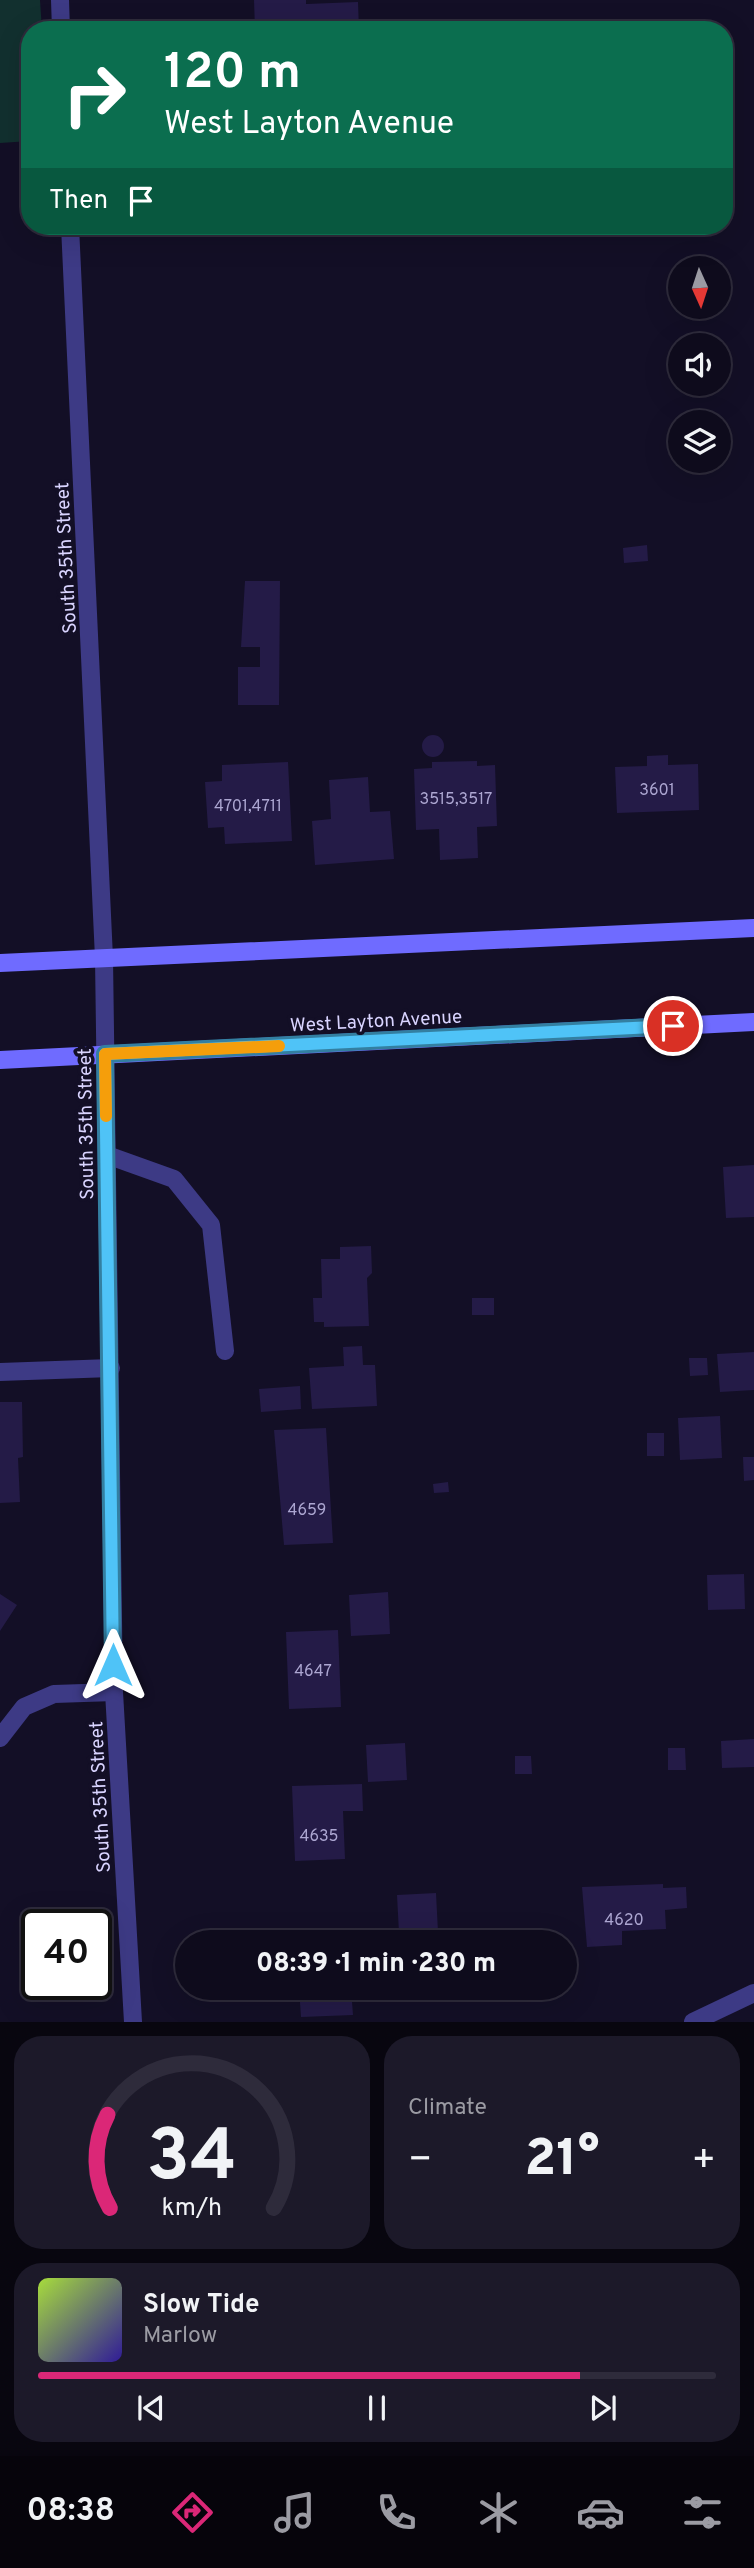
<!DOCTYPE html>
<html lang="en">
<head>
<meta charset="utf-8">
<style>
	body { margin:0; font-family:Overpass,sans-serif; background:#1c1929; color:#f1f3f6; height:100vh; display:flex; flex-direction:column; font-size:26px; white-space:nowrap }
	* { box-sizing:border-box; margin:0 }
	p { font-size:23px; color:#9b9ba3 }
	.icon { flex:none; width:38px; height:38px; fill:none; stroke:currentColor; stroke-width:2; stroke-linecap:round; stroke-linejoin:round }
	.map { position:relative; height:2022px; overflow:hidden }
	.details { display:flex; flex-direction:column; gap:14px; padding:14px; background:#08060f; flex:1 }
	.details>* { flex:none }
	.hud { position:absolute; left:21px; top:21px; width:712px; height:214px; border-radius:28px; box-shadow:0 7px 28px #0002,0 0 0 2px #2e2b3b; background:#0b6e4f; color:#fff; overflow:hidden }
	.needle { width:46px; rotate:177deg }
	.controls { position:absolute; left:668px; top:256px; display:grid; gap:14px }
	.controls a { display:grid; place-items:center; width:63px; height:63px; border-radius:50%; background:#0e0b1c; box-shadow:0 7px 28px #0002,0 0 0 2px #2e2b3b; font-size:35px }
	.speed { position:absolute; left:21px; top:1909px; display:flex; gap:14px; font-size:35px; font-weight:700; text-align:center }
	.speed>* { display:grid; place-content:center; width:91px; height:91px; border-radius:50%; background:#0e0b1c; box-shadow:0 7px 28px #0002,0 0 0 2px #2e2b3b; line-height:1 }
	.speed .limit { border:4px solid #111; border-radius:10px; background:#fff; color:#111 }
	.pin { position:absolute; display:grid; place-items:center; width:60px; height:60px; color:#fff; margin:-30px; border:4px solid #fff; border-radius:50%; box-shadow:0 2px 7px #0007 }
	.me { position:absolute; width:77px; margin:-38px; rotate:0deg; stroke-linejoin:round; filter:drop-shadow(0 0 5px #0008) }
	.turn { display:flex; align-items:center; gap:24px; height:147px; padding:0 28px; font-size:32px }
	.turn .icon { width:91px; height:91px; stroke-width:2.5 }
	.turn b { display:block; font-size:49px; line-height:60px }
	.then { display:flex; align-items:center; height:66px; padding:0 28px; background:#0003; gap:14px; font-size:26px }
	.big { font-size:52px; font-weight:800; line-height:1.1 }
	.details .card { flex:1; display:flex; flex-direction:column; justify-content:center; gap:10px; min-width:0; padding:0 24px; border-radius:28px; background:#1c1929 }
	.details .dial { align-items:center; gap:0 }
	.dial svg { height:182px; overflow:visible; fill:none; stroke:#2e2b3b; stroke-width:7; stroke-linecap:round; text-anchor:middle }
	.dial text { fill:#f1f3f6; stroke:none }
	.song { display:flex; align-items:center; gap:21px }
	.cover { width:84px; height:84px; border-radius:10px; background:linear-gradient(135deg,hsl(80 70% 55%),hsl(250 70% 35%)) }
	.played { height:7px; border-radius:4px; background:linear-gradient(90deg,#db2777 80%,#2e2b3b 80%) }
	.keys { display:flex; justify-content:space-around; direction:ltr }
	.heat { display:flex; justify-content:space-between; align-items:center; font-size:38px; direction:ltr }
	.details .tiles { flex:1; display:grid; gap:14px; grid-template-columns:1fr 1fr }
	.card:last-child { grid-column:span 2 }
	.trip { position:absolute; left:175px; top:1930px; width:402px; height:70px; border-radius:35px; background:#0e0b1c; box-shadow:0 7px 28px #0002,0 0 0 2px #2e2b3b; font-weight:800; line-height:70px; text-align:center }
	.menu { display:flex; height:112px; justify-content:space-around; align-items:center; background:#06040b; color:#9b9ba3 }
	.menu .icon { width:49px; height:49px }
	.menu .on { color:#db2777 }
	.menu b { font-size:32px; color:#f1f3f6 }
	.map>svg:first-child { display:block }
	.green { fill:#12302f }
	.building { fill:#241b47 }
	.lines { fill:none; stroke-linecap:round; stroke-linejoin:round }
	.service { stroke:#3d3a85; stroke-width:18 }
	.minor { stroke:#3d3a85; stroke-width:18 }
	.tertiary { stroke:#3d3a85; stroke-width:18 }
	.secondary { stroke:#6f6bff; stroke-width:18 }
	.route-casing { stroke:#337fa1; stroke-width:18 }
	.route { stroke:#4fc3f7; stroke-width:12 }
	.slow { stroke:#f59e0b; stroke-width:12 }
	.labels { text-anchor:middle; stroke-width:7; stroke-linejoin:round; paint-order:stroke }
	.number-label { font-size:16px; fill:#aca6d1 }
	.street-label { font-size:19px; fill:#d9d4ff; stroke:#130f26 }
</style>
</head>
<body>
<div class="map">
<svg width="754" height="2022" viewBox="0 0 754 2022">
	<rect width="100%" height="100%" fill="#130f26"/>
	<path class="green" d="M 0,0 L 40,0 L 42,30 L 30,30 L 30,141 L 0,143 Z"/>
	<path class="building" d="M 254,0 L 306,0 L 306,4 L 358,2 L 359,30 L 255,30 Z
		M 647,545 L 648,561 L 624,563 L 623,548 Z
		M 245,581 L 280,581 L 279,705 L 238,705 L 238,667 L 260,667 L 260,647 L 241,647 Z
		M422 746a11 11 0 1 1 22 0a11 11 0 1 1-22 0Z
		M 668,755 L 668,765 L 698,764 L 699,810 L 617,813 L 615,767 L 647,766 L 647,756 Z
		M 477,761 L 477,766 L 495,765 L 497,826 L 477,827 L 478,858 L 440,860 L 439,829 L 416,830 L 414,769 L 432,768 L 432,762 Z
		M 288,762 L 292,841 L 225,844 L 224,827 L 208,828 L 205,782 L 222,781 L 222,765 Z
		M 368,777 L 370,812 L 390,811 L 394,859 L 315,865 L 312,821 L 331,819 L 329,780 Z
		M 754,1165 L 754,1217 L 726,1218 L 723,1167 Z
		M 371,1246 L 372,1273 L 367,1278 L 369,1326 L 324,1327 L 324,1322 L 314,1322 L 313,1298 L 322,1298 L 321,1259 L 340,1259 L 340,1247 Z
		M 472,1298 L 494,1298 L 494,1315 L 472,1315 Z
		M 362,1346 L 363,1365 L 375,1365 L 377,1406 L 312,1409 L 309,1368 L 344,1366 L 343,1347 Z
		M 754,1352 L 754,1390 L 720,1392 L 717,1354 Z
		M 689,1358 L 707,1358 L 708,1375 L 690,1376 Z
		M 300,1386 L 301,1409 L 261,1412 L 259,1389 Z
		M 0,1402 L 22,1402 L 23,1457 L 18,1458 L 20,1502 L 0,1503 Z
		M 720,1416 L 722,1458 L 680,1460 L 678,1418 Z
		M 326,1428 L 333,1543 L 284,1545 L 274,1430 Z
		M 647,1433 L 664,1433 L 664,1456 L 647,1456 Z
		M 743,1457 L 754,1457 L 754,1480 L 744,1481 Z
		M 448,1482 L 449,1492 L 434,1493 L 433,1484 Z
		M 744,1574 L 745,1609 L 708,1610 L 707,1575 Z
		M 388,1592 L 390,1634 L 351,1636 L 349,1595 Z
		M 0,1594 L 17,1605 L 0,1631 Z
		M 338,1630 L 341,1707 L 289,1709 L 286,1632 Z
		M 754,1739 L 754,1767 L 722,1768 L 721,1741 Z
		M 405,1743 L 407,1780 L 368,1782 L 366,1745 Z
		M 668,1748 L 685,1748 L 686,1770 L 668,1770 Z
		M 515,1756 L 531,1756 L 532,1774 L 515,1774 Z
		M 362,1784 L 363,1811 L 343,1811 L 345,1859 L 295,1861 L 292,1786 Z
		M 663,1884 L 663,1888 L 686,1887 L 687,1908 L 665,1910 L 666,1929 L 622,1931 L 622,1945 L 587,1947 L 582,1887 Z
		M 436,1893 L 438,1932 L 399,1933 L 397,1895 Z
		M 299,1988 L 351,1988 L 353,2015 L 301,2017 Z"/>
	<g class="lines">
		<path class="service" d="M 107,1155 L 174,1179 L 211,1225 L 225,1351
			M 0,1372 L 111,1368
			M 0,1738 L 24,1707 L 54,1694 L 114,1692"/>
		<path class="minor" d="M 693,2022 L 754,1993"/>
		<path class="tertiary" d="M 60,0 L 61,30
			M 70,226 L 104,958 L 114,1692 L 133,2022"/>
		<path class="secondary" d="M 0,963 L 754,928
			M 0,1060 L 754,1022"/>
	</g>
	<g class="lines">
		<defs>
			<path id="route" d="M 113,1665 L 105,1054 L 673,1026"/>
		</defs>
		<use href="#route" class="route-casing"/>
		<use href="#route" class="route"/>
		<path class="slow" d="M 106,1116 L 105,1054 L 279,1046"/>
	</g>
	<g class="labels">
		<g class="number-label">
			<text x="657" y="795">3601</text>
			<text x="456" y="804">3515,3517</text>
			<text x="248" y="811">4701,4711</text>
			<text x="307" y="1515">4659</text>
			<text x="313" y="1676">4647</text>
			<text x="319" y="1841">4635</text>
			<text x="624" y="1925">4620</text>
		</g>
		<g class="street-label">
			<text transform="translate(65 558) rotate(-93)" y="7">South 35th Street</text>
			<text transform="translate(376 1020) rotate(-3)" y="7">West Layton Avenue</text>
			<text transform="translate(85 1124) rotate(-91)" y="7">South 35th Street</text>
			<text transform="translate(99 1797) rotate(-93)" y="7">South 35th Street</text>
		</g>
	</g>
</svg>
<div class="controls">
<a><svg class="needle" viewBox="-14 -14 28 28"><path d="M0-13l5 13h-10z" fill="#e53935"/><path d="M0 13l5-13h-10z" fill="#9b9ba3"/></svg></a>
<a><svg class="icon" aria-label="sound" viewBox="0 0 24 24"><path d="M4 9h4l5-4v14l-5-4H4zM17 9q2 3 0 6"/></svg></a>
<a><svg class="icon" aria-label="layers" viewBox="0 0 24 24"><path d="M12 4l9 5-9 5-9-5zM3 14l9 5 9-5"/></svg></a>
</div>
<div class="speed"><div class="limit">40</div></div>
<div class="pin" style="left:673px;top:1026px;background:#d93025"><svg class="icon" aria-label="arrive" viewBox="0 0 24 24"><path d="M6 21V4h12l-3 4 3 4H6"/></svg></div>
<svg class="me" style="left:113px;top:1665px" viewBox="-20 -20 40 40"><path d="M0-17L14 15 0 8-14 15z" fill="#4fc3f7" stroke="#fff" stroke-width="4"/></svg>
<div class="trip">08:39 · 1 min · 230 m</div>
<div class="hud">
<div class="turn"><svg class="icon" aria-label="right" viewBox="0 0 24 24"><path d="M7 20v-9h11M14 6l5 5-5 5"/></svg><div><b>120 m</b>West Layton Avenue</div></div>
<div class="then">Then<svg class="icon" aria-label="arrive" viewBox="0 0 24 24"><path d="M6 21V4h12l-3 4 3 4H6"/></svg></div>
</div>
</div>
<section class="details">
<div class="tiles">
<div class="card dial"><svg viewBox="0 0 100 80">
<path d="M14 69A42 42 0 1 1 86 69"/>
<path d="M14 69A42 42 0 0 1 13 28" stroke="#db2777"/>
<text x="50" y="56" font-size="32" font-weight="700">34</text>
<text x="50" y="72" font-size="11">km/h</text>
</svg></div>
<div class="card"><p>Climate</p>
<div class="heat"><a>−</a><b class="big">21°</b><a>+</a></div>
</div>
<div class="card">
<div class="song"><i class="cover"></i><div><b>Slow Tide</b><p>Marlow</p></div></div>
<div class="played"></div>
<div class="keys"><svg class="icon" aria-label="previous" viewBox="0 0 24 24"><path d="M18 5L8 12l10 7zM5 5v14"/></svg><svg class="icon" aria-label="pause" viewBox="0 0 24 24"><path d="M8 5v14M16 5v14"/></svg><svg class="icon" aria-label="next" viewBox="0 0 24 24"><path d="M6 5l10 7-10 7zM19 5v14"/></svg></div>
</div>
</div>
</section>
<nav class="menu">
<b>08:38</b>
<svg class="icon on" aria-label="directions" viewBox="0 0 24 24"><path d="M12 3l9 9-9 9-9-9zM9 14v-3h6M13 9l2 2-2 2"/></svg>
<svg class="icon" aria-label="music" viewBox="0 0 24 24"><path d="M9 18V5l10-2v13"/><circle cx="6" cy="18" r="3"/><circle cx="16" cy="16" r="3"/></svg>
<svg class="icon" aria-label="phone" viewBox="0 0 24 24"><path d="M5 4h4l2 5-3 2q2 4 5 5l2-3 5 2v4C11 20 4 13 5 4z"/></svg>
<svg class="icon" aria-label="climate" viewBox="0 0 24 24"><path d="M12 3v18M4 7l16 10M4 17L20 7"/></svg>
<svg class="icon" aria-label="car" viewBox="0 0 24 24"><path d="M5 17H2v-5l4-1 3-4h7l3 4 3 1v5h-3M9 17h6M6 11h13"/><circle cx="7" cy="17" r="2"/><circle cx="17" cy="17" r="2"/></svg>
<svg class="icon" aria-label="filters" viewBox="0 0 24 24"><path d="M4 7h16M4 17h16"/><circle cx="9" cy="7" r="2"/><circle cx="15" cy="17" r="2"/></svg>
</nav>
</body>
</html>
